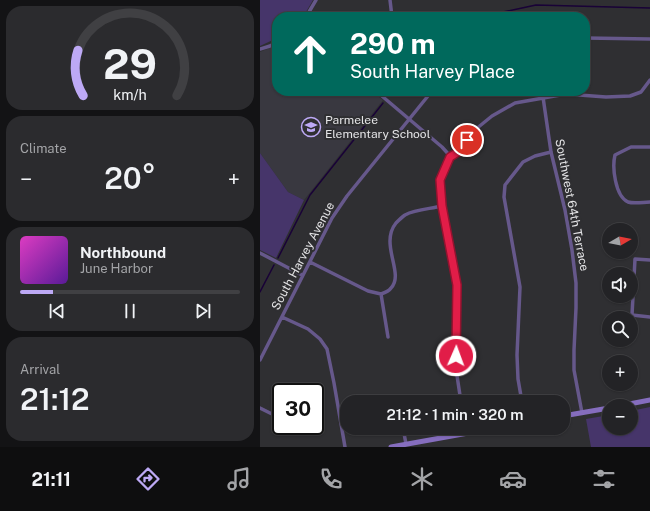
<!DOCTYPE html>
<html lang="en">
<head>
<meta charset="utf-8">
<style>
	body { margin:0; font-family:"Public Sans",sans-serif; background:#2b2b2e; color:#f1f3f6; height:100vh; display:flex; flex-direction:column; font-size:15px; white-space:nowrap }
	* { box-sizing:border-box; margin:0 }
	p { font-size:13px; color:#a3a4a7 }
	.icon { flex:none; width:22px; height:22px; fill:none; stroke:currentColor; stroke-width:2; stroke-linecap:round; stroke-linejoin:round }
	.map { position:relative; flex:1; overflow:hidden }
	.drawer { display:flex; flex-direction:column; gap:6px; padding:6px; background:#131315; width:260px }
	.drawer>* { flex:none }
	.guide { position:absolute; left:12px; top:12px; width:318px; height:84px; border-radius:16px; box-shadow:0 1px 3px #0004,0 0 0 1px #404043; background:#00695c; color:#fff; overflow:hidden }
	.needle { width:26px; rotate:80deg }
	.tools { position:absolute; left:342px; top:223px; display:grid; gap:8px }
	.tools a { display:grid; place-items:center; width:36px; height:36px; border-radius:50%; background:#232326; box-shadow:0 1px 3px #0004,0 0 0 1px #404043; font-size:20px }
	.speed { position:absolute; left:12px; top:383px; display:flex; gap:8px; font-size:20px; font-weight:700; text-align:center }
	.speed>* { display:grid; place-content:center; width:52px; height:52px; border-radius:50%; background:#232326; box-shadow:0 1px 3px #0004,0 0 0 1px #404043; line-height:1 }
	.speed .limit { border:2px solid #111; border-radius:6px; background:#fff; color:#111 }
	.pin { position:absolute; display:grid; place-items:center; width:34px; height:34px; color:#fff; margin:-17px; border:2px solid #fff; border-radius:50%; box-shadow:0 1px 4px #0007 }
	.me { position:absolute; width:44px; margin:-22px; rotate:2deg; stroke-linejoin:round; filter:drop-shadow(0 0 3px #0008) }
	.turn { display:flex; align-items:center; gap:14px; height:84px; padding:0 12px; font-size:18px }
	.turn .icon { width:52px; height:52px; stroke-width:2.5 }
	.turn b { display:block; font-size:28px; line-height:34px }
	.big { font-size:30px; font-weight:600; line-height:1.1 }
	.drawer .card { flex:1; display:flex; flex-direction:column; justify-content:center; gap:6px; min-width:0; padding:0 14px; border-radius:16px; background:#2b2b2e }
	.drawer .dial { align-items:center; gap:0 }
	.dial svg { height:104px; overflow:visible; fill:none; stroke:#404043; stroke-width:7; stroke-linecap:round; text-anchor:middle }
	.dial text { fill:#f1f3f6; stroke:none }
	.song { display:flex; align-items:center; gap:12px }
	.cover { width:48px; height:48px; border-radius:6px; background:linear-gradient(135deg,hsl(310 70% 55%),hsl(270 70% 35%)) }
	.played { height:4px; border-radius:2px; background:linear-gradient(90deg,#bda9f5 15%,#404043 15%) }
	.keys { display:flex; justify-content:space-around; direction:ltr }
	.heat { display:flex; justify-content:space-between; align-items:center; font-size:22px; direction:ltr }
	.trip { position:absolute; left:80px; top:395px; width:230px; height:40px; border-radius:16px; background:#232326; box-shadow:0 1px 3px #0004,0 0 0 1px #404043; font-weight:600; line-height:40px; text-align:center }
	.tab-bar { display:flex; height:64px; justify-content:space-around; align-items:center; background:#0e0e0f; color:#a3a4a7 }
	.tab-bar .icon { width:28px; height:28px }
	.tab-bar .selected { color:#bda9f5 }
	.tab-bar b { font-size:18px; color:#f1f3f6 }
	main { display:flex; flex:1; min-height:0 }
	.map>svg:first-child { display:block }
	.built { fill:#393840 }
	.green { fill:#46356a }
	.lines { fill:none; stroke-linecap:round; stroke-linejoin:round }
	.stream { stroke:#190237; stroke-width:1.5 }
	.street { stroke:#66588b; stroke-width:3.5 }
	.secondary { stroke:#856dbe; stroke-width:5 }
	.route-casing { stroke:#92132f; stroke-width:10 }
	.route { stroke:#e11d48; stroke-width:7 }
	.labels { text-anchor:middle; stroke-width:4; stroke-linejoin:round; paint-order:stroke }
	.poi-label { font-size:12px; fill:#e4e4e6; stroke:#2f2f32; text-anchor:start }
	.street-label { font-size:12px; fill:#e4e4e6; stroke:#2f2f32 }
</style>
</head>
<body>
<main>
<section class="drawer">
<div class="card dial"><svg viewBox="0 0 100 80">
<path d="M14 69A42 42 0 1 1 86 69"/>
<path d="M14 69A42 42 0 0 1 10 34" stroke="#bda9f5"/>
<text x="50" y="56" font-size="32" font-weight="700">29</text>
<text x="50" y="72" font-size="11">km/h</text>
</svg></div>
<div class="card"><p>Climate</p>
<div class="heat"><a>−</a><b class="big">20°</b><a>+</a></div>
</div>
<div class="card">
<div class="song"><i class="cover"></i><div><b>Northbound</b><p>June Harbor</p></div></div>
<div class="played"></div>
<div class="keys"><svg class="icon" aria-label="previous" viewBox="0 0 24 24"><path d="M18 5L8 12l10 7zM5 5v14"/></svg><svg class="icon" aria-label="pause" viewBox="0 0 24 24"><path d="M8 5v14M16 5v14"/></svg><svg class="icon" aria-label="next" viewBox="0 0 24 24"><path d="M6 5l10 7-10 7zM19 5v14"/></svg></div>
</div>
<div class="card"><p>Arrival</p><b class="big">21:12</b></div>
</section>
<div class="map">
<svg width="390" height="447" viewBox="0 0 390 447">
	<rect width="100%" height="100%" fill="#2f2f32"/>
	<path class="built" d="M 17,45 L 17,91 L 111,91 L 123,100 L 44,200 L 28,192 L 0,153 L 0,52 Z"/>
	<path class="green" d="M 0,0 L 53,0 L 43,17 L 17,17 L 17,38 L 0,46 Z
		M 0,153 L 28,192 L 44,200 L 16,258 L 0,250 Z
		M 390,407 L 390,447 L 331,447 L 326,419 L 349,415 L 349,428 L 371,428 L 371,411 Z"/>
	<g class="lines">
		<path class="stream" d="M 219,17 L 276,5 L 390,8
			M 129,95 L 133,91
			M 18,258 L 50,195 L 123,103
			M 0,292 L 14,265"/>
		<path class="street" d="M 130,0 L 132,17
			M 46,17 L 56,0
			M 325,38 L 390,39
			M 0,49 L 10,46 L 17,42
			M 116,91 L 182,147 L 191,157 L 180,180 L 180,191 L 182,206 L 197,285 L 196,369 L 201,402
			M 283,97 L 291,152 L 305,210 L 312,250 L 316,283 L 316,308 L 314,350 L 314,370 L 322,413
			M 390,147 L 371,147 L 355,155 C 352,167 355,196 368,202 C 374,204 384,202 390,202
			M 191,157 L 198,152 L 216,129 L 232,116 L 255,103 L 306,94 L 346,97 L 370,96 L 381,92 L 390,80
			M 0,253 L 42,275
			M 390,260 L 375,259 L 372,315 L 390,317
			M 50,262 L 108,291 L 121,294 C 124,293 129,291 131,288 C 145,274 119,244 136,223 C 139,220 142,217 145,215 C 156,209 170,209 182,206
			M 121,294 L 128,337
			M 22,317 L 48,329 L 60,339 L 67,349 L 74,383 L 85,447
			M 0,360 L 72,218 L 87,196 L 172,91
			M 138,399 L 138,402
			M 262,402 L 258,379 L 257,355 L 260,287 L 244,197 L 245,185 L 263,162 L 275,156 L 291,152
			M 0,408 L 12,414
			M 143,428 L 146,444"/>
		<path class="secondary" d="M 359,406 L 390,400
			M 303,416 L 349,408
			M 131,447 L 236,428"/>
	</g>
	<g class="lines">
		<defs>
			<path id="route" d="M 196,356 L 197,285 L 182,206 L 180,180 L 190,157 L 198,152 L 207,140"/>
		</defs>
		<use href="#route" class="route-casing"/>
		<use href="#route" class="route"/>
	</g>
	<defs>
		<symbol id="school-ring" viewBox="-11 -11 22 22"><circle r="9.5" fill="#2f2f32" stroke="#bda9f5" stroke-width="1.5"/><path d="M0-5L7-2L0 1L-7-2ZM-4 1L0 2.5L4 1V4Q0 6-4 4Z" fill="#bda9f5"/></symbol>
	</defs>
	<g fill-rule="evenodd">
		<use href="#school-ring" x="40" y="116" width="22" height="22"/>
	</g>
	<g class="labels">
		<g class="poi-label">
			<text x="65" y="124">Parmelee<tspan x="65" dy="14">Elementary School</tspan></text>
		</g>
		<g class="street-label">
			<text transform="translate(312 205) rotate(79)" y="4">Southwest 64th Terrace</text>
			<text transform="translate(43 256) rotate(-62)" y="4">South Harvey Avenue</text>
		</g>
	</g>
</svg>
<div class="tools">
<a><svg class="needle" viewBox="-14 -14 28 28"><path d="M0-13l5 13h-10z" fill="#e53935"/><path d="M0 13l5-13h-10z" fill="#a3a4a7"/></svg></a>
<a><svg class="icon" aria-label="sound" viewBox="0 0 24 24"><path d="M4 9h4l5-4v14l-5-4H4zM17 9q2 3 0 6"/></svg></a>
<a><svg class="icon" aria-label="search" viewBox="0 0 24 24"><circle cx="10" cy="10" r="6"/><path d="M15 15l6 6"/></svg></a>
<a>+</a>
<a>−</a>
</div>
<div class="speed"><div class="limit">30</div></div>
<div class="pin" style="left:207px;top:140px;background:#d93025"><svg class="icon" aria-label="arrive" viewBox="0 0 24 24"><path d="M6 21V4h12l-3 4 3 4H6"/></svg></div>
<svg class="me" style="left:196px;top:356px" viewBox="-20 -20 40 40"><circle r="17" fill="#e11d48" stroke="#fff" stroke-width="3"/><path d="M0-11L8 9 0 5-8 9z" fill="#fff"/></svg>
<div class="trip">21:12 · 1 min · 320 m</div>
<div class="guide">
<div class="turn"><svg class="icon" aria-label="ahead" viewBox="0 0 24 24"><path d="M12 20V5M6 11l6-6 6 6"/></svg><div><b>290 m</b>South Harvey Place</div></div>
</div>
</div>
</main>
<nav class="tab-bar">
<b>21:11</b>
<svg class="icon selected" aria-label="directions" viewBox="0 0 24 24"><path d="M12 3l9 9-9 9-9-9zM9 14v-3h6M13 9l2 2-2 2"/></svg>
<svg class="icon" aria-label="music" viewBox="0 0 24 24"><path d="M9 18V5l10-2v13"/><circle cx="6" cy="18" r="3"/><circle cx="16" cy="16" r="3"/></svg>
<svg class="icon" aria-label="phone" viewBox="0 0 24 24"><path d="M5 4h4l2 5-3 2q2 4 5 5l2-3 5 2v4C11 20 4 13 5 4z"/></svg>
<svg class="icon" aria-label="climate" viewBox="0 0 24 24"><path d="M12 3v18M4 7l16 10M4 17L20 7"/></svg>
<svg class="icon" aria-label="car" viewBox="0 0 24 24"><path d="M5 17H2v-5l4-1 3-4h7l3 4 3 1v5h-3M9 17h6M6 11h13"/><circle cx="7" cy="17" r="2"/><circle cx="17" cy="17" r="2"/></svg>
<svg class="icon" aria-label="filters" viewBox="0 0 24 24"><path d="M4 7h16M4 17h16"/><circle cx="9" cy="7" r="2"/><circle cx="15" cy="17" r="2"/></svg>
</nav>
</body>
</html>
